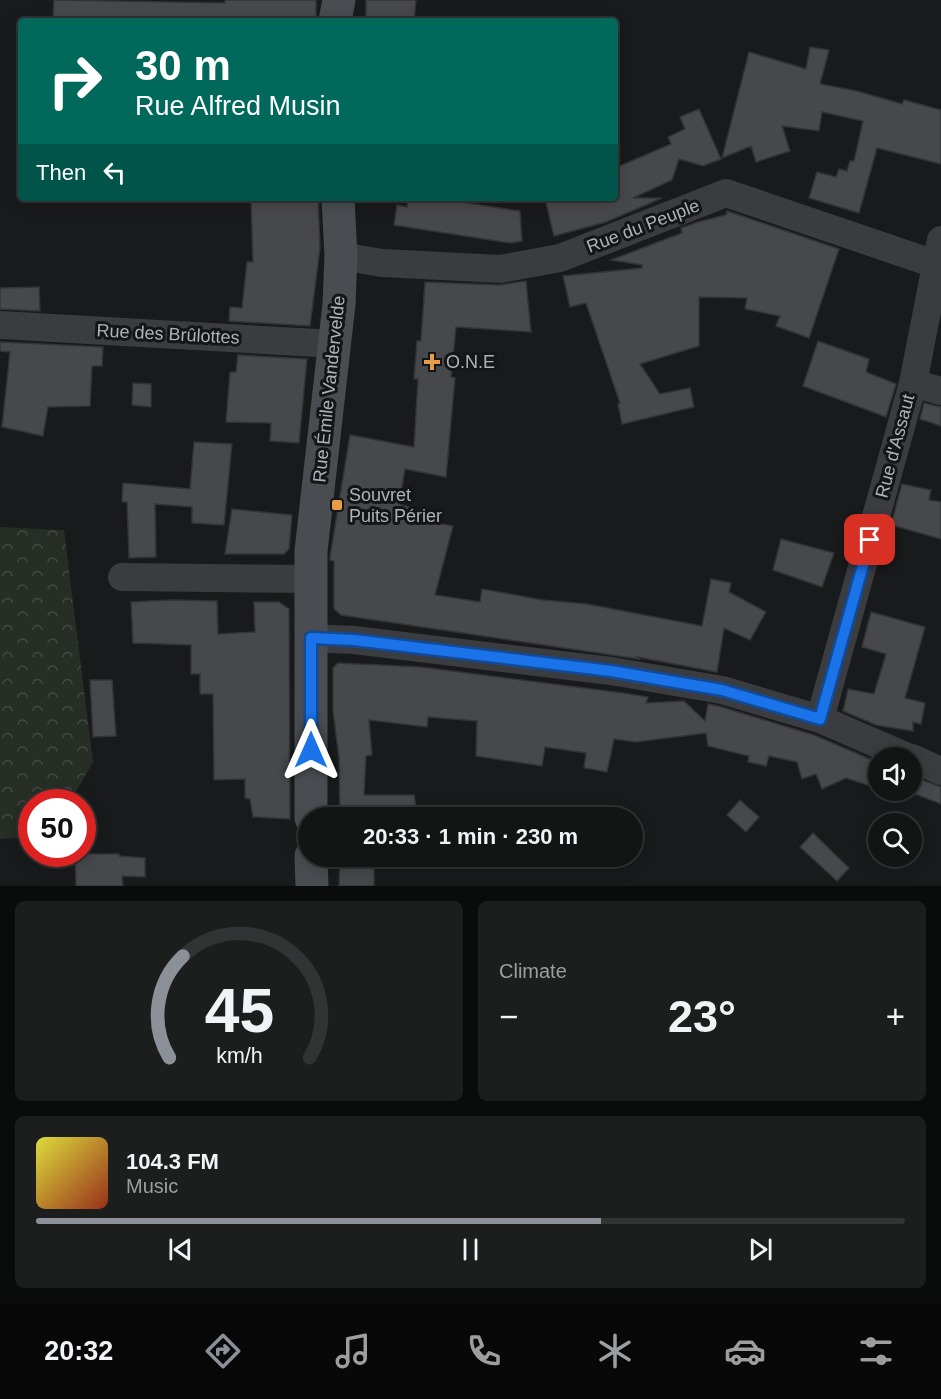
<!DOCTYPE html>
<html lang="en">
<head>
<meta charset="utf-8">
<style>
	body { margin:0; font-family:Helvetica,sans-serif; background:#1c1d1d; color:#f1f3f6; height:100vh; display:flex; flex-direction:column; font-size:22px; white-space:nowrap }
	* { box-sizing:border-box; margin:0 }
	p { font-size:20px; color:#9d9ea0 }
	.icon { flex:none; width:33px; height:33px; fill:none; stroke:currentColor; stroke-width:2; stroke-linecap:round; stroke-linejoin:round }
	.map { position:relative; height:886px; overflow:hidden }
	.sheet { display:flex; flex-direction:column; gap:15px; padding:15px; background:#0a0b0b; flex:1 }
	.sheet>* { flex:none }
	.hud { position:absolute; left:18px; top:18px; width:600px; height:183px; border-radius:6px; box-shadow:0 3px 15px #0003,0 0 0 2px #323334; background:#00695c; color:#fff; overflow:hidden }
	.tools { position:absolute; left:868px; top:747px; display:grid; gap:12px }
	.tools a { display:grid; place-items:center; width:54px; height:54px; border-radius:50%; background:#131414; box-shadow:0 3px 15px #0003,0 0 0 2px #323334; font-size:30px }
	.speed { position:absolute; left:18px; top:789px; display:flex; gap:12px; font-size:30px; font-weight:700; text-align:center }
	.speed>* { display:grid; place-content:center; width:78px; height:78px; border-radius:50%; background:#131414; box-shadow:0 3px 15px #0003,0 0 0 2px #323334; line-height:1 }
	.speed .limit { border:9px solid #d22; background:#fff; color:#111 }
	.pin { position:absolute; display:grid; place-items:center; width:51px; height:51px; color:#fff; margin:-26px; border-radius:12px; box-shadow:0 3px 9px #0006 }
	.me { position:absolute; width:66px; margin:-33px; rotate:0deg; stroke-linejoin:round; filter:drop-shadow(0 0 4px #0008) }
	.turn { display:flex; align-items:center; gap:21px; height:126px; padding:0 18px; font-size:27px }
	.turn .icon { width:78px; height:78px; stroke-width:2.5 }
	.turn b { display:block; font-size:42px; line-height:51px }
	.then { display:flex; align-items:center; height:57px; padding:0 18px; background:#0003; gap:12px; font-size:22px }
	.big { font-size:45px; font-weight:600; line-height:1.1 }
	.sheet .tile { flex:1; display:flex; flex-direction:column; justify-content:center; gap:9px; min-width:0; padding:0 21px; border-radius:9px; background:#1c1d1d }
	.sheet .dial { align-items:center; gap:0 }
	.dial svg { height:156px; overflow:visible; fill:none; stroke:#323334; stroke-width:7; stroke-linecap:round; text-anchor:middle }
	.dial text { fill:#f1f3f6; stroke:none }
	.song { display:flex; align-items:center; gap:18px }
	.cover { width:72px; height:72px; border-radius:9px; background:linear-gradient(135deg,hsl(60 70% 55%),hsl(10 70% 35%)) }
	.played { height:6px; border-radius:3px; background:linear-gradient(90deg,#8c9099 65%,#323334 65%) }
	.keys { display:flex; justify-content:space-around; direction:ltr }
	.heat { display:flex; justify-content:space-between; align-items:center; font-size:33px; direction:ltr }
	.sheet .tiles { flex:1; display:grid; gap:15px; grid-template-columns:1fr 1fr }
	.tile:last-child { grid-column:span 2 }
	.trip { position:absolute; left:298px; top:807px; width:345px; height:60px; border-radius:30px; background:#131414; box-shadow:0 3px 15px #0003,0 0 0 2px #323334; font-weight:600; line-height:60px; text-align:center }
	.tab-bar { display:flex; height:96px; justify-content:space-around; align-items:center; background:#080808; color:#9d9ea0 }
	.tab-bar .icon { width:42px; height:42px }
	.tab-bar .current { color:#8c9099 }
	.tab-bar b { font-size:27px; color:#f1f3f6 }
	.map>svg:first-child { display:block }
	.forest { fill:url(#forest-crowns) }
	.building { fill:#47484b; stroke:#343437; stroke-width:1.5 }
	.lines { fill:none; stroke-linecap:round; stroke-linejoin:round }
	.street { stroke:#3b3c40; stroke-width:28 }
	.secondary { stroke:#494c50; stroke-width:33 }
	.route-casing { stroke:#114b97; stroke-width:15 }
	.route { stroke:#1a73e8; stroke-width:10 }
	.poi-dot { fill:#e89c45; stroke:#141517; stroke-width:2 }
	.labels { text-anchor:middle; stroke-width:6; stroke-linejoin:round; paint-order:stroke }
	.street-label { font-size:18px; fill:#adb3ba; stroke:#141517 }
	.poi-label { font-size:18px; fill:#adb3ba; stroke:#141517; text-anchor:start }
</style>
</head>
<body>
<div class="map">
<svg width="941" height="886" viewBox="0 0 941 886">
	<defs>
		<pattern id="forest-crowns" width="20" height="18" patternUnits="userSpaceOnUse" patternTransform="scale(1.5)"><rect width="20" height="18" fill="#262e26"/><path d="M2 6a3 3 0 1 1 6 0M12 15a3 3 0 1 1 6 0" fill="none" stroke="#434a43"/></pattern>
	</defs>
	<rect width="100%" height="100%" fill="#191a1b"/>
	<path class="forest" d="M 0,527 L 64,530 L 93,762 L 70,802 L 32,802 L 31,837 L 0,839 Z"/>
	<path class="building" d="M 54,0 L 225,3 L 225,0 L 316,0 L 316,21 L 53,21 Z
		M 366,0 L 416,0 L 414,21 L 366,21 Z
		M 810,47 L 829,50 L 820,84 L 857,91 L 902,104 L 904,100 L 941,110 L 941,164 L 877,148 L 859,213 L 809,198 L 817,172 L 836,177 L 839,169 L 847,171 L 850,161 L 854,161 L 863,121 L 822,112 L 819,131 L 782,126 L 790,151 L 756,162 L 751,146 L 722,158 L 749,52 L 806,69 Z
		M 699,109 L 721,159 L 703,166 L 679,159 L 672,180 L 633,198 L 662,198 L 606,222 L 554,236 L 546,203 L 564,198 L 615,198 L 615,168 L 671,144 L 668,137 L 685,129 L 680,117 Z
		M 282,198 L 318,198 L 320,248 L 310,326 L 229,321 L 230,307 L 242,308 L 247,262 L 253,262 L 251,201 L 282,201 Z
		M 409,198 L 433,198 L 520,211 L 522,241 L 510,243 L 394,225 L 397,205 L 407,207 Z
		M 727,211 L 839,249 L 809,338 L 776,326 L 780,316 L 745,309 L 747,298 L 699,297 L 699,346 L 640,364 L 660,394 L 690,388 L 694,407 L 622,424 L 618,404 L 620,403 L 586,303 L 570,307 L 563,276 L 642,268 L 642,265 L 611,260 L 682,233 L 681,228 L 698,222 L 726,215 Z
		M 526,281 L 531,332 L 456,327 L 451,377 L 455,378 L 446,477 L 405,469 L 399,504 L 412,508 L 409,518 L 453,526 L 435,595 L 480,602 L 482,589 L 543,600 L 587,604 L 702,626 L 711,579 L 731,583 L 729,592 L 766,612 L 750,640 L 724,628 L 717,672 L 637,657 L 639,659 L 341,615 L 334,609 L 334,561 L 330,560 L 330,557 L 350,435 L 414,447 L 418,379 L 414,379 L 417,341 L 421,341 L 425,282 L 499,285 Z
		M 39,287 L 40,311 L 0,309 L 0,288 Z
		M 818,341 L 869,359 L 866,372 L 896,384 L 886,417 L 803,386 Z
		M 0,342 L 103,347 L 102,366 L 92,366 L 90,406 L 48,407 L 43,436 L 2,427 L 10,352 L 0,351 Z
		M 238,355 L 307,359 L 299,443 L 270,441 L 271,423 L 226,422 L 230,372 L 236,372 Z
		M 133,383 L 151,384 L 151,407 L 132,405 Z
		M 924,403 L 941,407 L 941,426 L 920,419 Z
		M 194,442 L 232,444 L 224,525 L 192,523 L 192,507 L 155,504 L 156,557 L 129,558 L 127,502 L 122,502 L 123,483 L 190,489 Z
		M 902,484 L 931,490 L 929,500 L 941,502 L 941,539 L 891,525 Z
		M 232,509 L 292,515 L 289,549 L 284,554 L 225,554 Z
		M 781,539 L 834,553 L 822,587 L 773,570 Z
		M 169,600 L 217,601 L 218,634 L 255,632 L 254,602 L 279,602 L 289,609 L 290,819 L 253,817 L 250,799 L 245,798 L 245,779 L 214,780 L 213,694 L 200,694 L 200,674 L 191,674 L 191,645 L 133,643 L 131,602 Z
		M 871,612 L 925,627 L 905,698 L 925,703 L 921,724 L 913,722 L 913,731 L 876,725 L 843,711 L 848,689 L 874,694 L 886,654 L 862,647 Z
		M 338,663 L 421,667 L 623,693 L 648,697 L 646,703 L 684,701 L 705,721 L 708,704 L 718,706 L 814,735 L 879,763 L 879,789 L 846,778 L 822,789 L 816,774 L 802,779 L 797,762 L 769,756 L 766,766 L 748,762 L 749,756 L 708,746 L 706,733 L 636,742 L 614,739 L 607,772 L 584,768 L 586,753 L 545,747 L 542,766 L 476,756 L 477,721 L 428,717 L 427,727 L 369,720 L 372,755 L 366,756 L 364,795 L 414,795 L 418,818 L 340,818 L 339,758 L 333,711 L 333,668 Z
		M 90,680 L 112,680 L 116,736 L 93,737 Z
		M 912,776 L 941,787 L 941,804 L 905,790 L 912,790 Z
		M 740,800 L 759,817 L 746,832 L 727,815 Z
		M 813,833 L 849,868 L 837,881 L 800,847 Z
		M 75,854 L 119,854 L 119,856 L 145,858 L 145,877 L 122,876 L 123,886 L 76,886 Z
		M 340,856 L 374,856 L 374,886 L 339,886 Z"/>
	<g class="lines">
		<path class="street" d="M 341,256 L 382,263 L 500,269 L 560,258 L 726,193 L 935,264
			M 0,325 L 335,344
			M 913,383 L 941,391
			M 122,577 L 311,579
			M 311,638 L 354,640 L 611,671 L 722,690 L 820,719 L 910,758
			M 820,719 L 913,383 L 941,240
			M 912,758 L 941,771"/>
		<path class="secondary" d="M 335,21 L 339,0
			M 311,818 L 311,551 L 339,304 L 341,256 L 338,198
			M 311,856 L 312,886"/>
	</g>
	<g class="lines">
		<defs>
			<path id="route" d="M 311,750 L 311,638 L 354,640 L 611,671 L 722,690 L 820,719 L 870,540"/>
		</defs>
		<use href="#route" class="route-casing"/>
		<use href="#route" class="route"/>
	</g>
	<g class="poi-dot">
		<path d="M429 353h6v6h6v6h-6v6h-6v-6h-6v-6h6z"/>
		<rect x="331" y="499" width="12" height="12" rx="3"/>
	</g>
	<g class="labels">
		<g class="street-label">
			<text transform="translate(643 226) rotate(-21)" y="6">Rue du Peuple</text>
			<text transform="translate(168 334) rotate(3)" y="6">Rue des Brûlottes</text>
			<text transform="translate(329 389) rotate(-84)" y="6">Rue Émile Vandervelde</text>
			<text transform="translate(895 446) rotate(-75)" y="6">Rue d'Assaut</text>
		</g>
		<g class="poi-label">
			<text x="446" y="368">O.N.E</text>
			<text x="349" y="501">Souvret<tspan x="349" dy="21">Puits Périer</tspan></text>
		</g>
	</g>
</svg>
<div class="tools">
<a><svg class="icon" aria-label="sound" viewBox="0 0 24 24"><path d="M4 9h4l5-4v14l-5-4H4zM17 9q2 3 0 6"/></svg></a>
<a><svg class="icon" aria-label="search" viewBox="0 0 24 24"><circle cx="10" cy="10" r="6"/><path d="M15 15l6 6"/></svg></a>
</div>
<div class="speed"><div class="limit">50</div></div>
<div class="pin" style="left:870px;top:540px;background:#d93025"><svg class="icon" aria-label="arrive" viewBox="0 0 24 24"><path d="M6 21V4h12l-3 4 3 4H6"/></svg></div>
<svg class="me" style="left:311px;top:750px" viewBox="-20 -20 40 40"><path d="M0-17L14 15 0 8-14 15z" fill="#1a73e8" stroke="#fff" stroke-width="4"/></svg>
<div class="trip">20:33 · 1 min · 230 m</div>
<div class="hud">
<div class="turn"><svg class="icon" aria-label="right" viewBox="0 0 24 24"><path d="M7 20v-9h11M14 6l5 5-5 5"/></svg><div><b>30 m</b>Rue Alfred Musin</div></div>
<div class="then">Then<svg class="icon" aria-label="left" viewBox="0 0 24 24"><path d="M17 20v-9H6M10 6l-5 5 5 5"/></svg></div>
</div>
</div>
<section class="sheet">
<div class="tiles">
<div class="tile dial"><svg viewBox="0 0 100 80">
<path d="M14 69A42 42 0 1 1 86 69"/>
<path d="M14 69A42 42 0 0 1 21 17" stroke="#8c9099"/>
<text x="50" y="56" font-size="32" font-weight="700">45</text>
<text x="50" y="72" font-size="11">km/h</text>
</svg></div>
<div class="tile"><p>Climate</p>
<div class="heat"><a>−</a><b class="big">23°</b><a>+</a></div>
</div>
<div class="tile">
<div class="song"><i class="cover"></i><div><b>104.3 FM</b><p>Music</p></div></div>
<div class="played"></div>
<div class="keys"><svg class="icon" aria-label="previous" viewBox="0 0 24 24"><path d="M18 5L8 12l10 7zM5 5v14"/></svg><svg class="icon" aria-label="pause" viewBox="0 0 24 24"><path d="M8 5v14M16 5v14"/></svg><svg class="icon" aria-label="next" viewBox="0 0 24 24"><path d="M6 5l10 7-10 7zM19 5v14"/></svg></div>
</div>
</div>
</section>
<nav class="tab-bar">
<b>20:32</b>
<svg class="icon current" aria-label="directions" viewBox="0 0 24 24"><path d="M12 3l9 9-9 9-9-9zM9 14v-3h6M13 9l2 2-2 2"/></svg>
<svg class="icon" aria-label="music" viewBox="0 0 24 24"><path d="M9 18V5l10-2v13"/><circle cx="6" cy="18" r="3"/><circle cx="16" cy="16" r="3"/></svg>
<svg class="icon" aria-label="phone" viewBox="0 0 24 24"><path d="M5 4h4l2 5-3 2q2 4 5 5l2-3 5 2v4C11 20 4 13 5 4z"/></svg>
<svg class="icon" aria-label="climate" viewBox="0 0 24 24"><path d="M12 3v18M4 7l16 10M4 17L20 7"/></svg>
<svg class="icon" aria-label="car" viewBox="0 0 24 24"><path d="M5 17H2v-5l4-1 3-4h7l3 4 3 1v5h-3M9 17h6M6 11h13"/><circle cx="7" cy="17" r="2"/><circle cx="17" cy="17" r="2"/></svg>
<svg class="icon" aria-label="filters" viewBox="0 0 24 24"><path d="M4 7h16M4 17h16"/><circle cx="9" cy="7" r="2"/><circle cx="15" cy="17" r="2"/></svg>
</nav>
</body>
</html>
